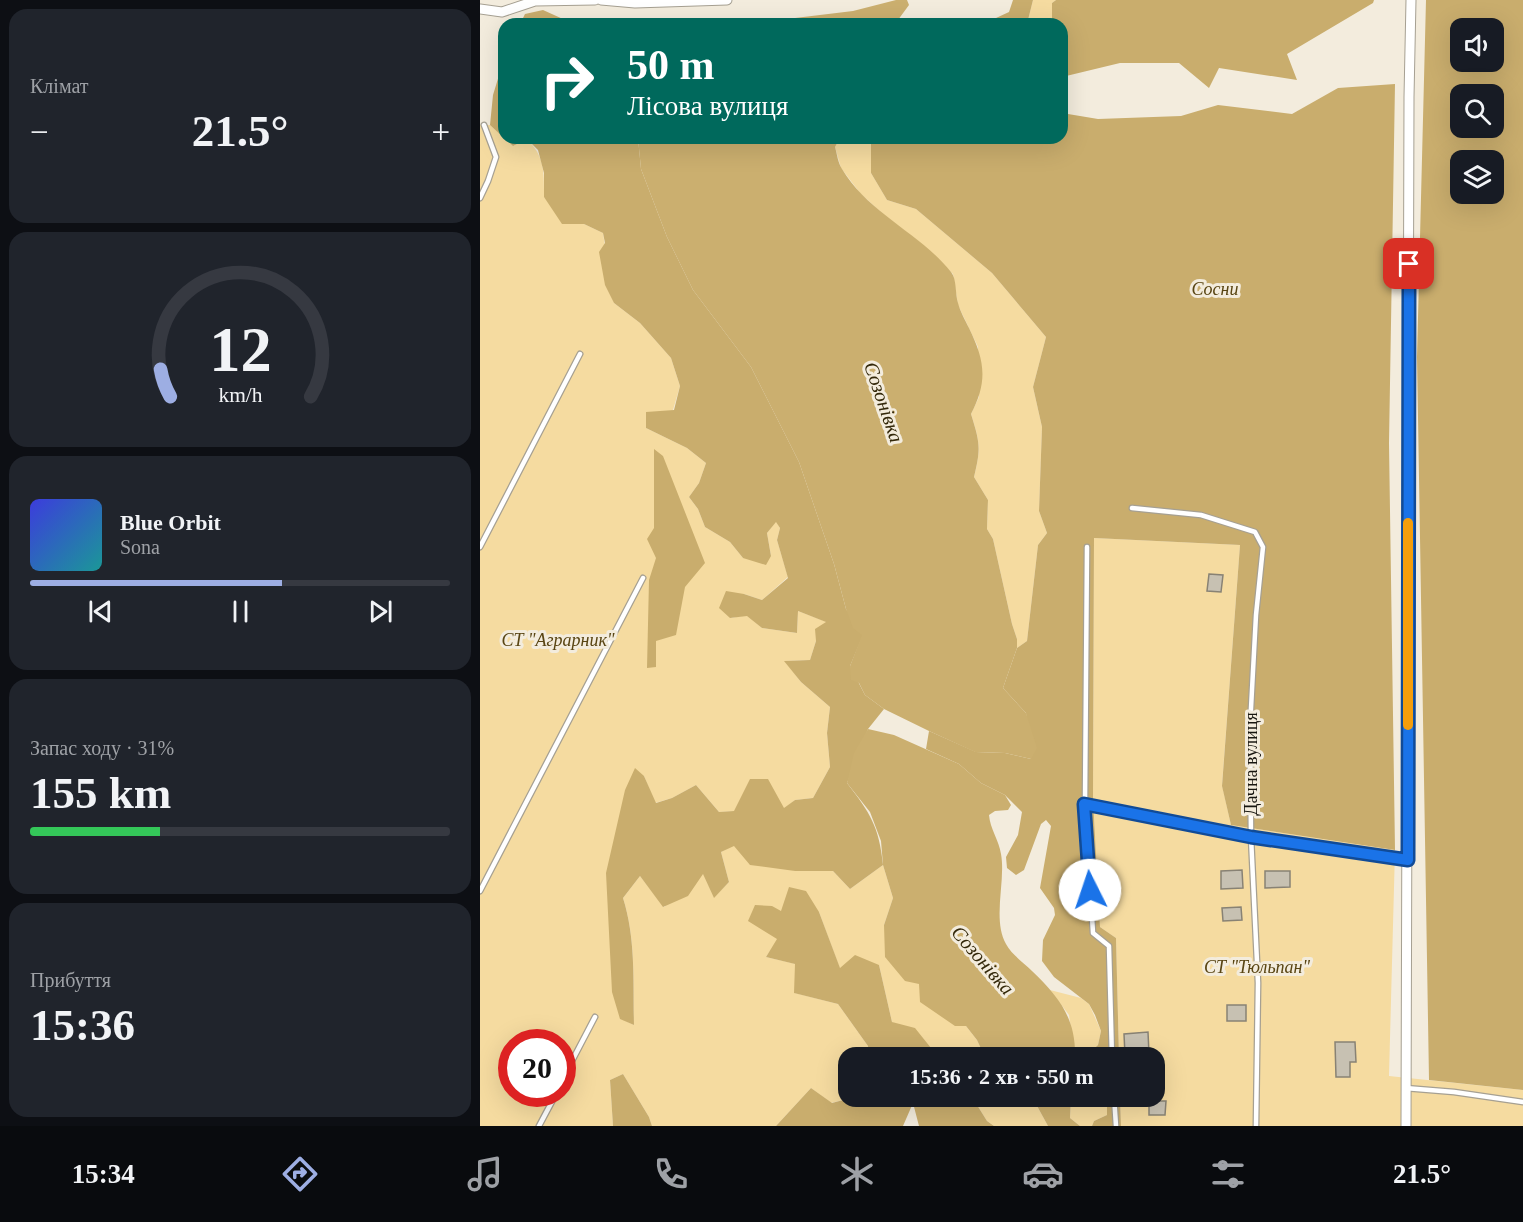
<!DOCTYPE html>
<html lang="uk">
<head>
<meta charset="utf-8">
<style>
	body { margin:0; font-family:Georgia,serif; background:#20242c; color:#f1f3f6; height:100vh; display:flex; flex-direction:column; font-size:22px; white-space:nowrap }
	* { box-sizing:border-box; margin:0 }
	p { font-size:20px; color:#9ea1a6 }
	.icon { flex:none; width:33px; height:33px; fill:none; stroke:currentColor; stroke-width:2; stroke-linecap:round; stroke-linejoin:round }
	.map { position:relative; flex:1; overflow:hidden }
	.drawer { display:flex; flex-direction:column; gap:9px; padding:9px; background:#0d0f14; width:480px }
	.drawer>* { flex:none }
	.top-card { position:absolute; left:18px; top:18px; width:570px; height:126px; border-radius:18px; box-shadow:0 6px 24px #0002; background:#00695c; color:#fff; overflow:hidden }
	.fabs { position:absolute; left:970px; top:18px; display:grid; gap:12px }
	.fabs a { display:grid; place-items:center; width:54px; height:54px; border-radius:12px; background:#171b24; box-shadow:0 6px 24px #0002; font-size:30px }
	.speed { position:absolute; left:18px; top:1029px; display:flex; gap:12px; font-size:30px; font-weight:700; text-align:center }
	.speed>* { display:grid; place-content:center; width:78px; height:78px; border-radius:50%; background:#171b24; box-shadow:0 6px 24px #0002; line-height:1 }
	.speed .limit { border:9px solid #d22; background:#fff; color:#111 }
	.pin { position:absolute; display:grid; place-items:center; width:51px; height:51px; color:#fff; margin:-26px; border-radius:12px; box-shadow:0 3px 9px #0006 }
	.me { position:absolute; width:66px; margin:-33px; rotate:356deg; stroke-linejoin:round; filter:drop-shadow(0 0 4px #0008) }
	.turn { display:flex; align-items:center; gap:21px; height:126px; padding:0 30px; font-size:27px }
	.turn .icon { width:78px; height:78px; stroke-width:2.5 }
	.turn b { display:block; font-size:42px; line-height:51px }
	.big { font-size:45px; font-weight:700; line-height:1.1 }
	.drawer .tile { flex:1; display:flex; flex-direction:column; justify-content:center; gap:9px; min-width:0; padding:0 21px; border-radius:18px; background:#20242c }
	.drawer .dial { align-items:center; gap:0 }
	.dial svg { height:156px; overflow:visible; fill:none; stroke:#363941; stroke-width:7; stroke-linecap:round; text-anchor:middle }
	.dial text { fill:#f1f3f6; stroke:none }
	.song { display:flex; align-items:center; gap:18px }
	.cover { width:72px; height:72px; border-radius:9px; background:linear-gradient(135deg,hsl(240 70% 55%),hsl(180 70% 35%)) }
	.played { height:6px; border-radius:3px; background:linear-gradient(90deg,#9daee3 60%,#363941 60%) }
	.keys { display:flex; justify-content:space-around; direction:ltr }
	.heat { display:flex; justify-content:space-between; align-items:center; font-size:33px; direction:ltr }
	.charge { height:9px; border-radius:4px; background:linear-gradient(90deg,#34c759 31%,#363941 0) }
	.trip { position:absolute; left:358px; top:1047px; width:327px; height:60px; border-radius:18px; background:#171b24; box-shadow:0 6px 24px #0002; font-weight:700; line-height:60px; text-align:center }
	.tabs { display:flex; height:96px; justify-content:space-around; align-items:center; background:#090b0e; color:#9ea1a6 }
	.tabs .icon { width:42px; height:42px }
	.tabs .current { color:#9daee3 }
	.tabs b { font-size:27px; color:#f1f3f6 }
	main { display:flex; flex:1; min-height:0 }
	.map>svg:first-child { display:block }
	.green { fill:#f5dba0; fill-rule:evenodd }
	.forest { fill:#c9ad6d; fill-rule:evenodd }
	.water { fill:#cbaf6f }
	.building { fill:#c7c1b2; stroke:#888274; stroke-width:1.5 }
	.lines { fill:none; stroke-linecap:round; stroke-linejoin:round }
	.lane-casing { stroke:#a6a092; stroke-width:7 }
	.street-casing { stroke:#a6a092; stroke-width:11 }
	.lane { stroke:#fff; stroke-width:4.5 }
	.street { stroke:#fff; stroke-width:9 }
	.route-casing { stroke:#114b97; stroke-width:15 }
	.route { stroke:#1a73e8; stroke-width:10 }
	.slow { stroke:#f59e0b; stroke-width:10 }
	.labels { text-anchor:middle; stroke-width:6; stroke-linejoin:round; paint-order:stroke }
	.park-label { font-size:18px; font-style:italic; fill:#594513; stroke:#f3ecdd }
	.street-label { font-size:18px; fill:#17150f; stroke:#f3ecdd }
	.water-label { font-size:20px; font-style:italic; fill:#33280a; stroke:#f3ecdd }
</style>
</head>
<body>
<main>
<section class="drawer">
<div class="tile"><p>Клімат</p>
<div class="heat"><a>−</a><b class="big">21.5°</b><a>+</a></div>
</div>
<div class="tile dial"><svg viewBox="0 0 100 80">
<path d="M14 69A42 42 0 1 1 86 69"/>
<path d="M14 69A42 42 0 0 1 9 55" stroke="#9daee3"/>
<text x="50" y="56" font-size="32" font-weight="700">12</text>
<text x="50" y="72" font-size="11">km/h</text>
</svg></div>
<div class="tile">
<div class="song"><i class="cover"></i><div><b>Blue Orbit</b><p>Sona</p></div></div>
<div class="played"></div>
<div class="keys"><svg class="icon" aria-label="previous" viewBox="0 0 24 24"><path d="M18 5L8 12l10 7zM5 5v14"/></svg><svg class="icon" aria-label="pause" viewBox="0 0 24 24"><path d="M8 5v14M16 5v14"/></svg><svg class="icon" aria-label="next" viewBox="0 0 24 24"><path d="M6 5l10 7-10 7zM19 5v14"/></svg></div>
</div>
<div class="tile"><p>Запас ходу · 31%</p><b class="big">155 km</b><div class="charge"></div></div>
<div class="tile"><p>Прибуття</p><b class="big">15:36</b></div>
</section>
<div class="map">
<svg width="1043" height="1126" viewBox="0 0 1043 1126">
	<rect width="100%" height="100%" fill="#f3ecdd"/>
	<path class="green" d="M 553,0 L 576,0 L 572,3 L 572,20 L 570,24 L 547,24 Z
		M 0,125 L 10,125 L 33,146 L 47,139 C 65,157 64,172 64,197 L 104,224 L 123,233 L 134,303 L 160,323 L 191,358 L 200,386 L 193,410 L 166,428 L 207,448 L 226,463 L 219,483 L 209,497 L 218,509 L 225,527 L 250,542 L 263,558 L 291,556 L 287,533 L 296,521 L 300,528 L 297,540 L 308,577 L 282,600 L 264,594 L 251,618 L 267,615 L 282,628 L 317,633 L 318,611 L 347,622 L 336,641 L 330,660 L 305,661 L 321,682 L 350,707 L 347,733 L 350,767 L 333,798 L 315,800 L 304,809 L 239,812 L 216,785 L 192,798 L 175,803 L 164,776 L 145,790 L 140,1018 L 154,1025 C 153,982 156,939 143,898 L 160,876 L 184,907 L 223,873 L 234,897 L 249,882 L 241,852 L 254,845 L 315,871 L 353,871 L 370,889 L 403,865 L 413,898 L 404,925 L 439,984 L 486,1026 L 497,1040 L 505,1056 L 520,1056 L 522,1057 L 451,1057 L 451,1048 L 412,1022 L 399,965 L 360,969 L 339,912 L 298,939 L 286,957 L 316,964 L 315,993 L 358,1004 L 388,1046 L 389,1057 L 369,1058 L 369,1082 L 361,1087 L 363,1100 L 351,1103 L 331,1088 L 296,1126 L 172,1126 L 169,1117 L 143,1074 L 130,1080 L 133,1126 L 0,1126 ZM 32,1042 L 82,1042 L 82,1094 L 32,1094 Z
		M 360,138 L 391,138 L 391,173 L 407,200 L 436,209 L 512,273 L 566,337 L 553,387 L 562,427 L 559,511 L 567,533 L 558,545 L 547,641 L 537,648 L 537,639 L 532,624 L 513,539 L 507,529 L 508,500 L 494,477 C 501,449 500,442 491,414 L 499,397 L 498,347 L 478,305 L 473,274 L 438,241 L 404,215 L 380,193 L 361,168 L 355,147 Z
		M 614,538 L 760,545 L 742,785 L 751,825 L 915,850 L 909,1076 L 1043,1090 L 1043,1126 L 641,1126 L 640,1097 L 675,1096 L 675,1058 L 639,1057 L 636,938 L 620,927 L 613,798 Z
		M 570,990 L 601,998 L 609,1004 L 621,1031 L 618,1045 L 605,1057 L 595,1057 L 589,1015 Z
		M 492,1097 L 546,1097 L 556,1104 L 568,1126 L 514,1126 L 507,1121 Z
		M 591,1097 L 620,1097 L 627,1103 L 627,1115 L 614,1121 L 612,1126 L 600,1126 L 590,1118 Z"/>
	<path class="forest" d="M 533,0 L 553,0 L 547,24 L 503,24 L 529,12 Z
		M 576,0 L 894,0 L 893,3 L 807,54 L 817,80 L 739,68 L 729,88 L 699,63 L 640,63 L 582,77 L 582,24 L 570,24 L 572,20 L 572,3 Z
		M 946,0 L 1043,0 L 1043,1090 L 949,1080 L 937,357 ZM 981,28 L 1014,28 L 1014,62 L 981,62 ZM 981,94 L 1014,94 L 1014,128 L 981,128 ZM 981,160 L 1014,160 L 1014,194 L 981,194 Z
		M 63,10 L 94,24 L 40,24 L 45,14 Z
		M 24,59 L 24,138 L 10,125 L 13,95 Z
		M 915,84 L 909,443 L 915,850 L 751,825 L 742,786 L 760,545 L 614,538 L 613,799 L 620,927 L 636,938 L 639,1057 L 605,1057 L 618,1045 L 621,1031 L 615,1015 L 609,1004 L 574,977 L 562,961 L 563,940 L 575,915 L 574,908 L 560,888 L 571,826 L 566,820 L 561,824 L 544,870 L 536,875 L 527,868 L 526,857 L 538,835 L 542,812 L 525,795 L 501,783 L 479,764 L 446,749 L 449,731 L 496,752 L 525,753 L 551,759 L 546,713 L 523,688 L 537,648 L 547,641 L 558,545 L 567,533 L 559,511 L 562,427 L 553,387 L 566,337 L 512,273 L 436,209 L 407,200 L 391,173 L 391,138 L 582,138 L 582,113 L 618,119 L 701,116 L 738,105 L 812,114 L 858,88 Z
		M 24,138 L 158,138 L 161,169 L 187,237 L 213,290 L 271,367 L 319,462 L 354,564 L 366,609 L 383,635 L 370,666 L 385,695 L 404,709 L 388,729 L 367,783 C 390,813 399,826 403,865 L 370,889 L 353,871 L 315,871 L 270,865 L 254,846 L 241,852 L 249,882 L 234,898 L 223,874 L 208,896 L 183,907 L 160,876 L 143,898 C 156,939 153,983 154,1025 L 140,1019 L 132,992 L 126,873 L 145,790 L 155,768 L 164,776 L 176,803 L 192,798 L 216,785 L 239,812 L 254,811 L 270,779 L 288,779 L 304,808 L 315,800 L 333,798 L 350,767 L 347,733 L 350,707 L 321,682 L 304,661 L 330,660 L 336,641 L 335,629 L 346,622 L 318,611 L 317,633 L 282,628 L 267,616 L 250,618 L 239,608 L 246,591 L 264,594 L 282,600 L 308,578 L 297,540 L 300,528 L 296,522 L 287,533 L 291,556 L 286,565 L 263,558 L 250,542 L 225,527 L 218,509 L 209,497 L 219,483 L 226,463 L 207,448 L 166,428 L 166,412 L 194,410 L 200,386 L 191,358 L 160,323 L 134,303 L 125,285 L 119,252 L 125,243 L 123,233 L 104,224 L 82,224 L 64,197 L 64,173 L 58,150 L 47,139 L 33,146 Z
		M 174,449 L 183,456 L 225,563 L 205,587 L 196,635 L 176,641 L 176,667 L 167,668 L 169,580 L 176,558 L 167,539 L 174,528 Z
		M 309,887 L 326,891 L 339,912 L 360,968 L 375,955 L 399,965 L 412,1022 L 435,1028 L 451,1048 L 451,1057 L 389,1057 L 388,1046 L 358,1004 L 314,993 L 315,964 L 286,957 L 297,939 L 268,921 L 275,905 L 292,906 L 301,911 Z
		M 143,1074 L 169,1117 L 172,1126 L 133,1126 L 130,1080 Z
		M 369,1082 L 369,1096 L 492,1097 L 507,1121 L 514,1126 L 439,1126 L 433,1103 L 423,1126 L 296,1126 L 331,1088 L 352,1103 L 363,1100 L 361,1087 Z
		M 620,1097 L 640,1097 L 641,1126 L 612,1126 L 614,1121 L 627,1115 L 627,1103 Z"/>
	<path class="water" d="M 416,0 L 427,0 L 429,5 L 415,24 L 265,24 L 373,11 Z
		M 158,138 L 360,138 L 355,147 C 357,154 358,163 362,169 C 388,213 440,233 471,272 C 477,279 475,294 478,303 C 480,311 485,320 489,328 C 505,361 508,381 491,414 C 500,443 501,448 494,477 L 508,500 L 507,529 L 513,539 L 532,624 L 537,639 L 537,648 L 523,688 L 546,713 L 557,748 L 551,759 L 525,753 L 495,752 L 449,731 L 404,709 L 385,695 L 379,683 L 371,680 L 370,666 L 382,635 L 373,628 L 366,609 L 354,564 L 319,462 L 271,367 L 213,290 L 187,237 L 161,169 Z
		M 388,729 L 414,735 L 479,764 L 501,783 L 525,795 L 531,805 L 528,810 L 515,811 L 509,815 C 510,829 519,840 521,854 C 526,881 512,919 526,944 C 532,955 543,962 552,971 C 579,997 596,1018 595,1057 L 505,1057 L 497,1040 L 486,1026 L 475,1026 L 440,1002 L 439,984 L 425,981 L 405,957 L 404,925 L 413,898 L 403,865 L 401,841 L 390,812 L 367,783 L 374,753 Z
		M 546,1097 L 591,1097 L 590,1118 L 600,1126 L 568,1126 L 556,1104 Z"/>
	<path class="building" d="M 729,574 L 743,575 L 741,592 L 727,591 Z
		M 762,870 L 763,888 L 741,889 L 741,871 Z
		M 785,871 L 810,871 L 810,887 L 785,888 Z
		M 761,907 L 762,920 L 743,921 L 742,908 Z
		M 747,1005 L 766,1005 L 766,1021 L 747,1021 Z
		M 668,1032 L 669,1054 L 645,1055 L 644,1034 Z
		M 855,1042 L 875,1042 L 876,1062 L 870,1062 L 870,1077 L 856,1077 Z
		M 669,1101 L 686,1101 L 685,1115 L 669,1115 Z"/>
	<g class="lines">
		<defs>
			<path id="lane" d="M 0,198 L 8,181 L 16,157 L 4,125
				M 652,508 L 721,515 L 775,532 L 783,547 L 776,615 L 770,727 L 771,837 L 778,983 L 776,1126
				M 0,547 L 100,354
				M 607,547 L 605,804 L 613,933 L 629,946 L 632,1058
				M 605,804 L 771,837 L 928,860
				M 0,891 L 163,578
				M 82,1080 L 115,1017
				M 925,1088 L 974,1092 L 1043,1102
				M 634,1096 L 636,1126
				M 59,1126 L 76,1094"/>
			<path id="street" d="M 121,0 L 155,3 L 247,0
				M 0,9 L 22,12 L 55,1 L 115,0
				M 926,1126 L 929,97 L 931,0"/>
		</defs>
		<use href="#lane" class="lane-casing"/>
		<use href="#street" class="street-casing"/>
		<use href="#lane" class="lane"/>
		<use href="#street" class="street"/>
	</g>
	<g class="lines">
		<defs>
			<path id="route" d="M 610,890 L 604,804 L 771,837 L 928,860 L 929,264"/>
		</defs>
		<use href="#route" class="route-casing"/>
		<use href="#route" class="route"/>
		<path class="slow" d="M 928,725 L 928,523"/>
	</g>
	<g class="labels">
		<g class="park-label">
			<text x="735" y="295">Сосни</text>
			<text x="78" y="646">СТ "Аграрник"</text>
			<text x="777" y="973">СТ "Тюльпан"</text>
		</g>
		<g class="street-label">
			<text transform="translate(771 764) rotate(-90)" y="6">Дачна вулиця</text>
		</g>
		<g class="water-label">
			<text transform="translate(404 402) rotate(71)" y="7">Созонівка</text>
			<text transform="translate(503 960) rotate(49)" y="7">Созонівка</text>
		</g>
	</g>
</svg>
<div class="fabs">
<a><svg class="icon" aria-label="sound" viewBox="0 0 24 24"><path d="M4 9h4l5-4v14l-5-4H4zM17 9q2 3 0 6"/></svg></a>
<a><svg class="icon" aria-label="search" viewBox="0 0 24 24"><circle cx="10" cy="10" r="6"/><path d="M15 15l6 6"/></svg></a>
<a><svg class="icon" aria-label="layers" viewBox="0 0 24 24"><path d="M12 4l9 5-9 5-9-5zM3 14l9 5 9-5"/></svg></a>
</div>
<div class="speed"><div class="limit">20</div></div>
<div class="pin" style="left:929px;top:264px;background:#d93025"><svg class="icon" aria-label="arrive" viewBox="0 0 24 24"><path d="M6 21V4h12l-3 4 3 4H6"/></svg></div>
<svg class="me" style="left:610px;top:890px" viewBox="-20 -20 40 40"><circle r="19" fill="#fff"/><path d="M0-13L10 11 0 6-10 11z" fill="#1a73e8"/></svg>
<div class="trip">15:36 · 2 хв · 550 m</div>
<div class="top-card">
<div class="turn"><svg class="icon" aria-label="right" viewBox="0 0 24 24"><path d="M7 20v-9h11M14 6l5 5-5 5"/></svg><div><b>50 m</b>Лісова вулиця</div></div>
</div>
</div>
</main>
<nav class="tabs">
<b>15:34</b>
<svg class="icon current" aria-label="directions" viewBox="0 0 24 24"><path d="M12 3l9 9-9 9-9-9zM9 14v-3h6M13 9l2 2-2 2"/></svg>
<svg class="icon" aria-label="music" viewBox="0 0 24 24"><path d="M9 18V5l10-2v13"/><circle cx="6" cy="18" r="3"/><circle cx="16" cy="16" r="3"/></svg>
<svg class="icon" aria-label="phone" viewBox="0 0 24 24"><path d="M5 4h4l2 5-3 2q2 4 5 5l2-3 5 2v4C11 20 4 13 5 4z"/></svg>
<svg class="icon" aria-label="climate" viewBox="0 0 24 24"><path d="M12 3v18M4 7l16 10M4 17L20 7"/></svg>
<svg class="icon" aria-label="car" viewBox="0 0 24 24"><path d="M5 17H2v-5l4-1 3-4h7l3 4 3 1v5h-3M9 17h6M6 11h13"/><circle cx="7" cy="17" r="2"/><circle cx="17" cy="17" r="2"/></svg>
<svg class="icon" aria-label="filters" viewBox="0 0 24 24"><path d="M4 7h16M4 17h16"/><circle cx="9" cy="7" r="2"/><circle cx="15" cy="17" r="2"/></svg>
<b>21.5°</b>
</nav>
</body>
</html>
